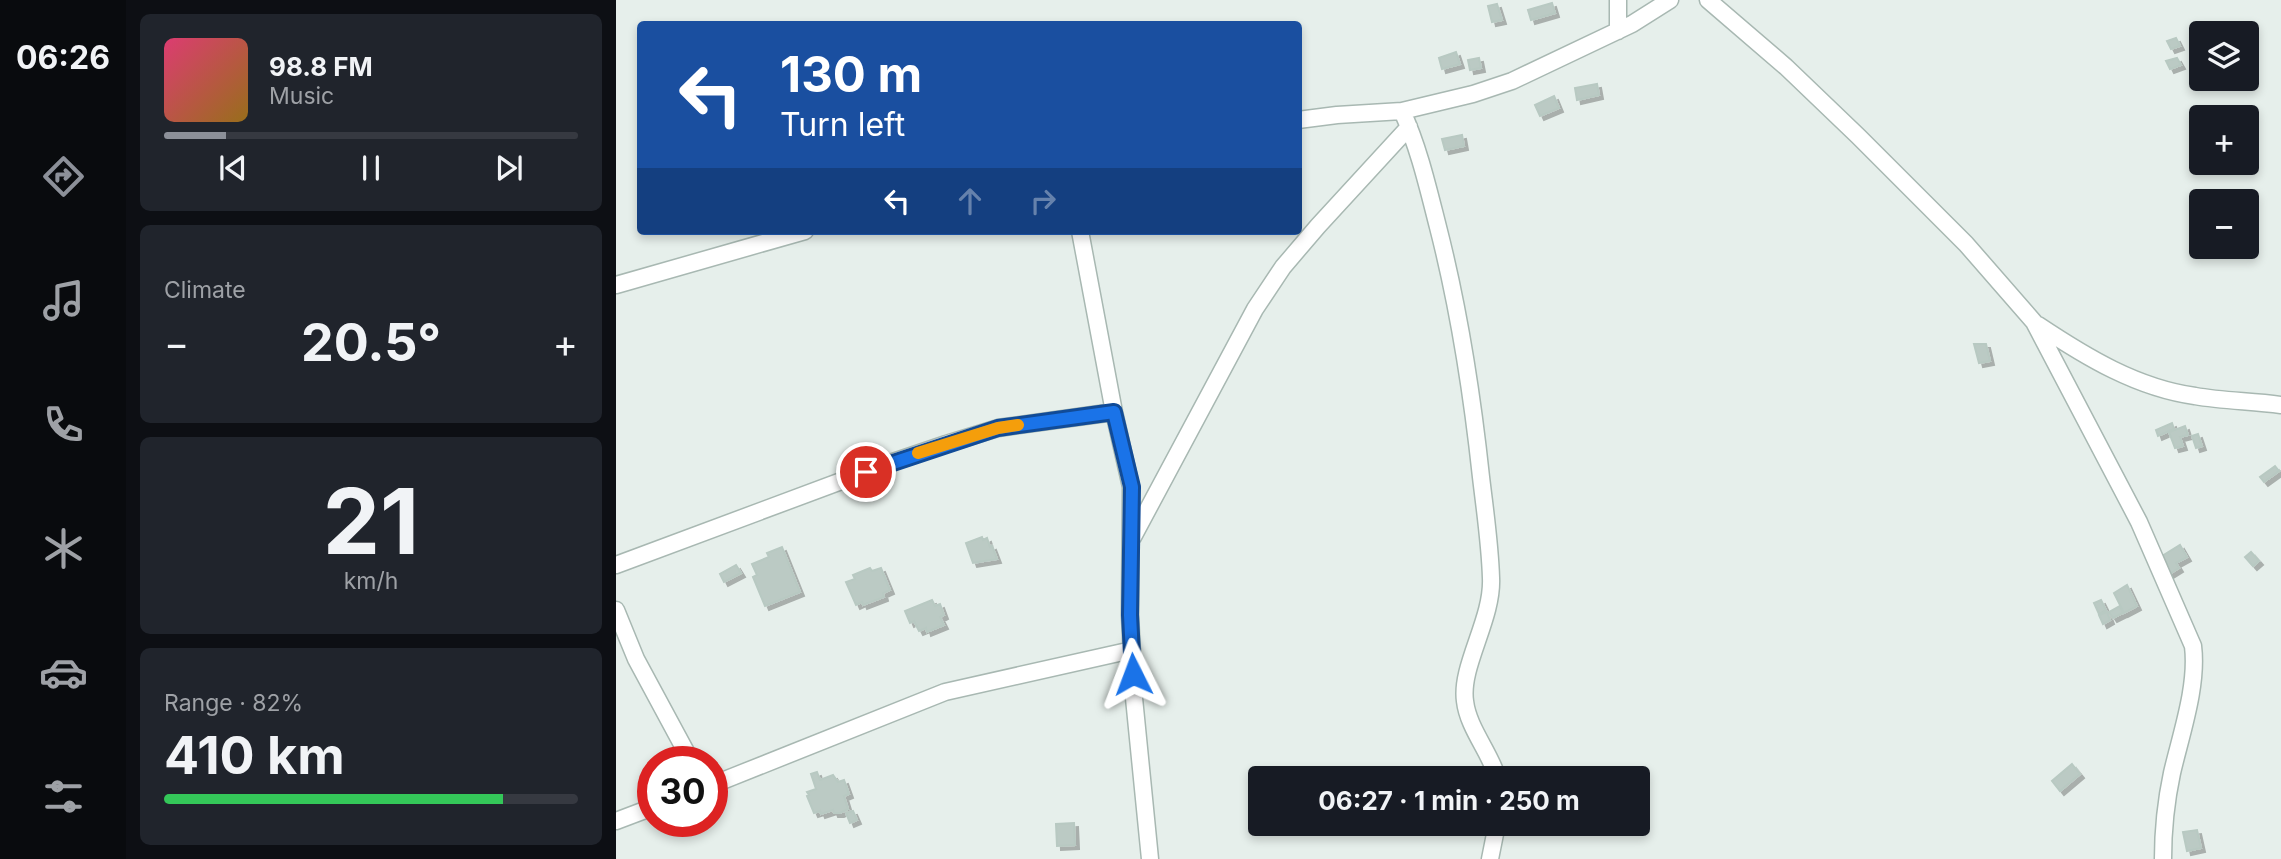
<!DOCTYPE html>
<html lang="en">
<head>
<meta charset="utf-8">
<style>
	body { margin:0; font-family:Inter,sans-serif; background:#20242c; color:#f1f3f6; height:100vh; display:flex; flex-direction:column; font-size:26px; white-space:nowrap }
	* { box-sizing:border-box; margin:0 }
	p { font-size:23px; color:#9ea1a6 }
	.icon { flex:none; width:38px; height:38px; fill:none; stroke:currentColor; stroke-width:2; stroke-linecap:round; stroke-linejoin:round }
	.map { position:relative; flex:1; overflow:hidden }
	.side { display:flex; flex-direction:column; gap:14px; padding:14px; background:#0d0f14; width:490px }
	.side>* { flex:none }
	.banner { position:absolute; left:21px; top:21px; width:665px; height:214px; border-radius:7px; box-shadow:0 4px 10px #0003; background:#1a4fa0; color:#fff; overflow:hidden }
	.buttons { position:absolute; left:1573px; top:21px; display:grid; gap:14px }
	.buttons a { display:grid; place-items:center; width:70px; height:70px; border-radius:7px; background:#171b24; box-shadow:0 4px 10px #0003; font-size:35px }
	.speed { position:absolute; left:21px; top:746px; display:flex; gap:14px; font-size:35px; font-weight:700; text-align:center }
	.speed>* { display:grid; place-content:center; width:91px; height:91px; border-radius:50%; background:#171b24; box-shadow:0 4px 10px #0003; line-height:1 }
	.speed .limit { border:10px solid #d22; background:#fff; color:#111 }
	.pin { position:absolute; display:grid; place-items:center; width:60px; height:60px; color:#fff; margin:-30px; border:4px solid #fff; border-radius:50%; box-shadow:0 2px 7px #0007 }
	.me { position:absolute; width:77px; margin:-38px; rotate:357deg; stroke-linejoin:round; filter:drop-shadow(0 0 5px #0008) }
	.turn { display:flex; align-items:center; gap:24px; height:147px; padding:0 28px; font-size:32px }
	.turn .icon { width:91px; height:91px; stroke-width:2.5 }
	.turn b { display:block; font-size:49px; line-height:60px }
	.lanes { display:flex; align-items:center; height:66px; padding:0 28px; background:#0003; justify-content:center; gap:35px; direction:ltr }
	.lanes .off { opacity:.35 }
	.big { font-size:52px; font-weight:700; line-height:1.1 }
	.side .tile { flex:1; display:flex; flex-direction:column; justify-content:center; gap:10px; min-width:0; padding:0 24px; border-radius:10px; background:#20242c }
	.side .dial { align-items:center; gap:0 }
	.dial b { font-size:91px; line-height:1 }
	.song { display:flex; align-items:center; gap:21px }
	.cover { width:84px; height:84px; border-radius:10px; background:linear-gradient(135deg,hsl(340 70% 55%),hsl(40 70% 35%)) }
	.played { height:7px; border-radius:4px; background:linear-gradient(90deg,#8c9099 15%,#363941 15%) }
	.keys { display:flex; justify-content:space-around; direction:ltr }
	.heat { display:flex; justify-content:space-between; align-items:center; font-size:38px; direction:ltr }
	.charge { height:10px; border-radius:5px; background:linear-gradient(90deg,#34c759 82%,#363941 0) }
	.trip { position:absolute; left:632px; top:766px; width:402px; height:70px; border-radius:7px; background:#171b24; box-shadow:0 4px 10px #0003; font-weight:700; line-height:70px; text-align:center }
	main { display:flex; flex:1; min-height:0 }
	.tab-bar { display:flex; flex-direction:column; width:126px; justify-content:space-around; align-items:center; background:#090b0e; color:#9ea1a6 }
	.tab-bar .icon { width:49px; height:49px }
	.tab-bar .active { color:#8c9099 }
	.tab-bar b { font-size:32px; color:#f1f3f6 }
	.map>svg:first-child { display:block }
	.building { fill:#bbcac4; stroke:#b8c9c2; stroke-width:2; filter:url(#shadow) }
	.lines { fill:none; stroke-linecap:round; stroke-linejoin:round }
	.minor-casing { stroke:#a8b8b2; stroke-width:19 }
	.minor { stroke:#fff; stroke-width:16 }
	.route-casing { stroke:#114b97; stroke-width:18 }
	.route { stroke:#1a73e8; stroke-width:12 }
	.slow { stroke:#f59e0b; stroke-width:12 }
</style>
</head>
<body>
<main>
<nav class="tab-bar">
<b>06:26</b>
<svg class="icon active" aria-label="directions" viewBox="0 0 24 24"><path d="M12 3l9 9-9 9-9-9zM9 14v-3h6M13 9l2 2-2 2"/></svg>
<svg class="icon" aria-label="music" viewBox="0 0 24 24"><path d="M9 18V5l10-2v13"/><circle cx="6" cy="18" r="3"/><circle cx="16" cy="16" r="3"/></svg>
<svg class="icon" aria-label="phone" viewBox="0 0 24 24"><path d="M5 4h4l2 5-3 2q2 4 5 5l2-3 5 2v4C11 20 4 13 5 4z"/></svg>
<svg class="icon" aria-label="climate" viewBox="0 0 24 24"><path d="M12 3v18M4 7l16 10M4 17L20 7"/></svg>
<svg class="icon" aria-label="car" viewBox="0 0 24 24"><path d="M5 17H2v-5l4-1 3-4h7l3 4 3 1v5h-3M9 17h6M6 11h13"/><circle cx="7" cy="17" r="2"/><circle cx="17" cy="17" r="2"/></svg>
<svg class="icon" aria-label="filters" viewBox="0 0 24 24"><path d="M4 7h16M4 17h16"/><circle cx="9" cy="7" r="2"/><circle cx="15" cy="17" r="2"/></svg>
</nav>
<section class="side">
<div class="tile">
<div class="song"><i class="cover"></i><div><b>98.8 FM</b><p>Music</p></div></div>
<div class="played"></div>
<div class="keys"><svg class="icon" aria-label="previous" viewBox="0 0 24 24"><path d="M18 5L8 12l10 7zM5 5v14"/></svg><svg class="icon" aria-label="pause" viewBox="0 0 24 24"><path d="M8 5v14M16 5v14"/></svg><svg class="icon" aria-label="next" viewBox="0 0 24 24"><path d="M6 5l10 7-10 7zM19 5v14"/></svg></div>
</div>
<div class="tile"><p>Climate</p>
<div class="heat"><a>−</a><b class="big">20.5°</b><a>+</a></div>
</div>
<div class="tile dial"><b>21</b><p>km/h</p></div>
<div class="tile"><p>Range · 82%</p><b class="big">410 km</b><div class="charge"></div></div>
</section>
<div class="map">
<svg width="1665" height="859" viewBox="0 0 1665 859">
	<defs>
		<filter id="shadow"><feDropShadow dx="4" dy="4" stdDeviation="0" flood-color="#0004"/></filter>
	</defs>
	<rect width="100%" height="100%" fill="#e6efeb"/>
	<path class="building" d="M 936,3 L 939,13 L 915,20 L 912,10 Z
		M 881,4 L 886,20 L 876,22 L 872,6 Z
		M 1560,38 L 1564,46 L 1555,49 L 1551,41 Z
		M 840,52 L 844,64 L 826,69 L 823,58 Z
		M 863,58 L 865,68 L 854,70 L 852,60 Z
		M 1561,58 L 1565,65 L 1554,69 L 1550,61 Z
		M 981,84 L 983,95 L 961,100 L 959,88 Z
		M 938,96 L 943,108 L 924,116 L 919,105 Z
		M 846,135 L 848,146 L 829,150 L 826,139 Z
		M 1358,344 L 1370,344 L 1374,361 L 1363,363 Z
		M 1556,423 L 1558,429 L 1542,436 L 1540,430 Z
		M 1569,426 L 1572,435 L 1564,437 L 1567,446 L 1559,448 L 1553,432 Z
		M 1582,434 L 1586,446 L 1580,448 L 1576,436 Z
		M 1659,466 L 1663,471 L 1648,482 L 1644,477 Z
		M 366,537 L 367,540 L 371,538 L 374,547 L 376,546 L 381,559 L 357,563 L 350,543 Z
		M 1564,545 L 1571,557 L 1560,563 L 1563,568 L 1550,576 L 1546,568 L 1551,564 L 1546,556 Z
		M 166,547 L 184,592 L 149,606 L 137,577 L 141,575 L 136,564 L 153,557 L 151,553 Z
		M 1635,552 L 1643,561 L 1637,566 L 1629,557 Z
		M 120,565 L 125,573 L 108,582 L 104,574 Z
		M 254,568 L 256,571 L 265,568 L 274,590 L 267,593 L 268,597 L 247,605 L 246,602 L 240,605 L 230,582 L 239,579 L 237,575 Z
		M 1511,585 L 1521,606 L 1508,613 L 1498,593 Z
		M 316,600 L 319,606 L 324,604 L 328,615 L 324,617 L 328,625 L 311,632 L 310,628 L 303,631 L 298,621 L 294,623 L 289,611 Z
		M 1485,600 L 1490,610 L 1483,614 L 1478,603 Z
		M 1504,606 L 1507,613 L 1497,618 L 1493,612 Z
		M 1491,612 L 1494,620 L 1487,624 L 1483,615 Z
		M 1456,764 L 1464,774 L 1444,791 L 1436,781 Z
		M 201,772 L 204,780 L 217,775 L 222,782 L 228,780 L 233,794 L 228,796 L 232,809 L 224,813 L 218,813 L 217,810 L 205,814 L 204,811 L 198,813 L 191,796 L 193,795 L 191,792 L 200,789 L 195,774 Z
		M 237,811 L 241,820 L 234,823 L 230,813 Z
		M 458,823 L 459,845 L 441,846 L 440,824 Z
		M 1581,830 L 1585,848 L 1571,851 L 1567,832 Z"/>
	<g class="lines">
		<defs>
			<path id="minor" d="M 1092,0 L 1170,67 L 1242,136 L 1350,244 L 1418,322 L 1523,522 L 1577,646 C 1582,686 1565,734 1556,773 C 1550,801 1547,830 1547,859
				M 1002,31 L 1002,0
				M 786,111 C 803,148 812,188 822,227 C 843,309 856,393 865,477 C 869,511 874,544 875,578 C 877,619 844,666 849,701 C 852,728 874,752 882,779
				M 682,120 L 721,115 L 786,111 L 857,94 L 896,81 L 1016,24 L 1054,0
				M 464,231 L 498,412 L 515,487 L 514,615 L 518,698 L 534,859
				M 0,285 L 189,231
				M 1422,325 C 1470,357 1521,388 1579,396 C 1607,401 1636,401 1665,405
				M 517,537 L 639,309 L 667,267 L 702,226 L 793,127
				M 0,565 L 271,464 L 330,444 L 382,428 L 498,412
				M 0,610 L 20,659 L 75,761
				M 96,785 L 329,692 L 516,650
				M 0,821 L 37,807
				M 874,859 L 881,824"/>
		</defs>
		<use href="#minor" class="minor-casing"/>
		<use href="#minor" class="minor"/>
	</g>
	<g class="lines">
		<defs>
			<path id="route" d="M 250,472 L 382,428 L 498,412 L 516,487 L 514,615 L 517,674"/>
		</defs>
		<use href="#route" class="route-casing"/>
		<use href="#route" class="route"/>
		<path class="slow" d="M 302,453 L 382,428 L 402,425"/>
	</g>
</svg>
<div class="buttons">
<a><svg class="icon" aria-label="layers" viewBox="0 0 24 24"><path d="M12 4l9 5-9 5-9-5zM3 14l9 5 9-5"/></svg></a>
<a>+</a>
<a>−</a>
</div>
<div class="speed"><div class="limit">30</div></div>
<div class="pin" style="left:250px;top:472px;background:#d93025"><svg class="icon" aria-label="arrive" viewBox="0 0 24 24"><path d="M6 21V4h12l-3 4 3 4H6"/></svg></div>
<svg class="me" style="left:517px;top:674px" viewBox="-20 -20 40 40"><path d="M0-17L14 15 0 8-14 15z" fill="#1a73e8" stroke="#fff" stroke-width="4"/></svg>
<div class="trip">06:27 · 1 min · 250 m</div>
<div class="banner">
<div class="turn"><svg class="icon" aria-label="left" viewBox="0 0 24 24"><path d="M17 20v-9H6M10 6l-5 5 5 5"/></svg><div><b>130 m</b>Turn left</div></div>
<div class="lanes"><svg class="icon" aria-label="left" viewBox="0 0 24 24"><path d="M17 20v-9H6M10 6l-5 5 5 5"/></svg><svg class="icon off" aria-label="ahead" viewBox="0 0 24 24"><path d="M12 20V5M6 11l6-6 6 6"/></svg><svg class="icon off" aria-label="right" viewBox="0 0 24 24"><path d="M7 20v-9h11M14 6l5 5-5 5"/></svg></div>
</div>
</div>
</main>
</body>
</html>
